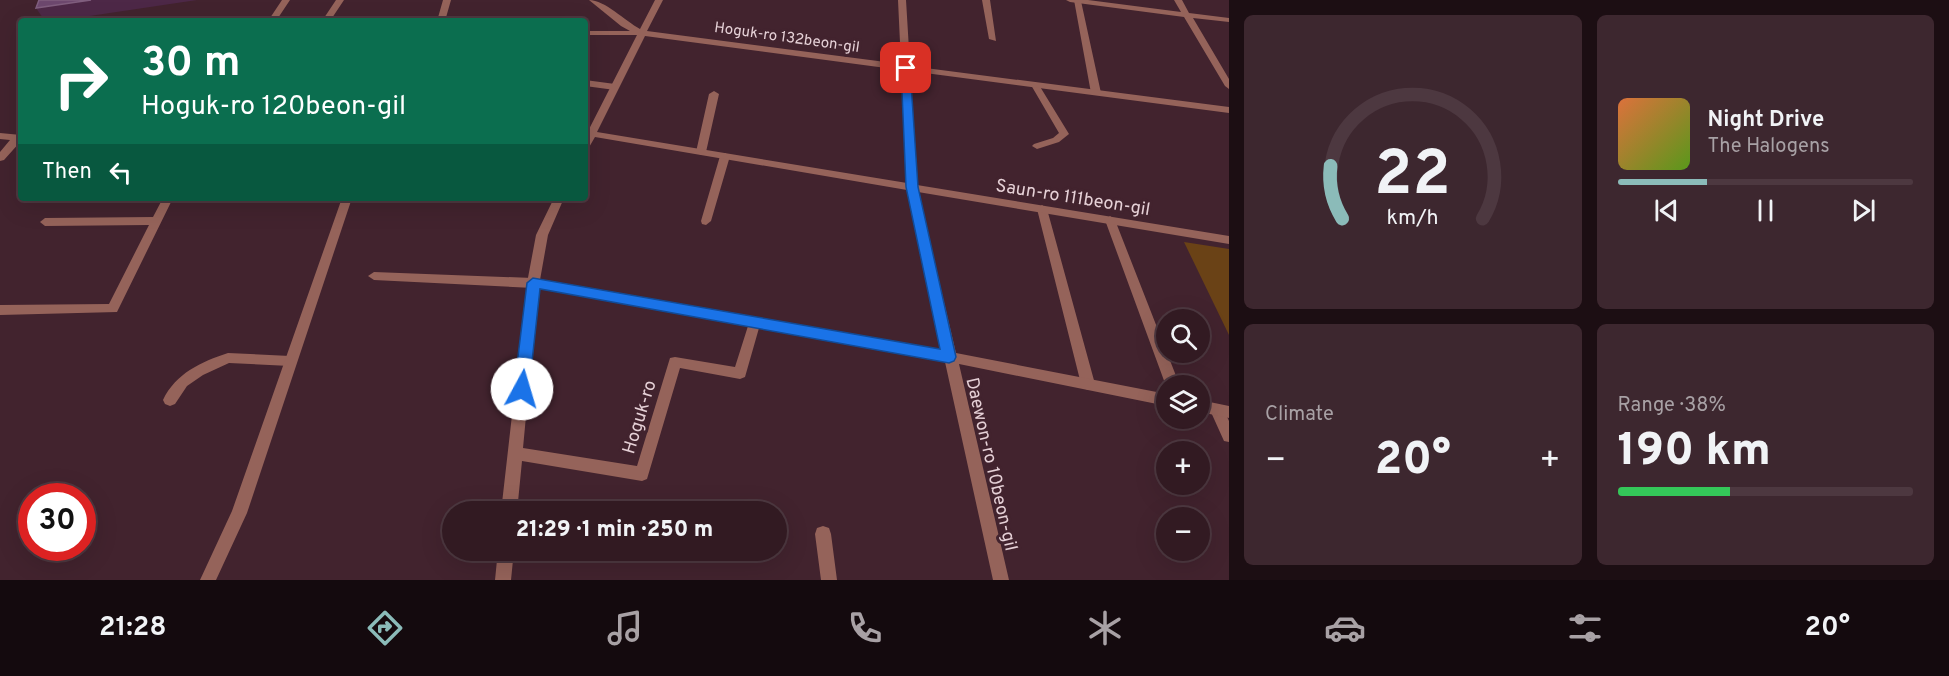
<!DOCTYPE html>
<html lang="en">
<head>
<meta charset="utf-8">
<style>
	body { margin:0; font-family:Overpass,sans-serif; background:#3d272f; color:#f1f3f6; height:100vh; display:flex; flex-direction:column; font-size:22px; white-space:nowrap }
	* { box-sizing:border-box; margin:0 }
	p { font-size:20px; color:#a8a1a5 }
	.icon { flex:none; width:33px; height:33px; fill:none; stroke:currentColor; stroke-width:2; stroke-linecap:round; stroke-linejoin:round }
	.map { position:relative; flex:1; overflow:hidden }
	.side { display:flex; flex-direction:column; gap:15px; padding:15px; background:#1c0e13; width:720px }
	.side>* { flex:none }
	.guide { position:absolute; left:18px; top:18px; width:570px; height:183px; border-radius:6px; box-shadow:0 6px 24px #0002,0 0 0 2px #4d3840; background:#0b6e4f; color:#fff; overflow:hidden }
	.fabs { position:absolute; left:1156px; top:309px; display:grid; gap:12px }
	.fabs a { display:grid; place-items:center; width:54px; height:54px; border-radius:50%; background:#321a22; box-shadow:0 6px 24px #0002,0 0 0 2px #4d3840; font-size:30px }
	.speed { position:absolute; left:18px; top:483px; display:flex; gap:12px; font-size:30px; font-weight:700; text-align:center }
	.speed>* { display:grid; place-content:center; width:78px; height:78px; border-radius:50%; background:#321a22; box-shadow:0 6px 24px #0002,0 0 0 2px #4d3840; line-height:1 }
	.speed .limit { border:9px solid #d22; background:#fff; color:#111 }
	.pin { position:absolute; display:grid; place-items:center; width:51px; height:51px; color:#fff; margin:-26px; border-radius:12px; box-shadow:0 3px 9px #0006 }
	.me { position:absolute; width:66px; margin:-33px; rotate:6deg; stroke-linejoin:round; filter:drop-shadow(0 0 4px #0008) }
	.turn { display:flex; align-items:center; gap:21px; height:126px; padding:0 24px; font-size:27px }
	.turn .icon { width:78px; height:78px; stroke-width:2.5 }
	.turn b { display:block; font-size:42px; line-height:51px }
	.then { display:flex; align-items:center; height:57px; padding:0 24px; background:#0003; gap:12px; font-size:22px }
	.big { font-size:45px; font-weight:800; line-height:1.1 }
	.side .card { flex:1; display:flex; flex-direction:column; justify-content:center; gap:9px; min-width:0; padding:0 21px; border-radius:9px; background:#3d272f }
	.side .dial { align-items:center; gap:0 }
	.dial svg { height:156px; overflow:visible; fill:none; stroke:#4d3840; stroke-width:7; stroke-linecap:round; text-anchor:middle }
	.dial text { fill:#f1f3f6; stroke:none }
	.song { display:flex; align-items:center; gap:18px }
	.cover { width:72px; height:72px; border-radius:9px; background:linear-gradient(135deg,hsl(20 70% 55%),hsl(90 70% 35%)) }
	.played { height:6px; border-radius:3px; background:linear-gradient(90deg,#8bbbb9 30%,#4d3840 30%) }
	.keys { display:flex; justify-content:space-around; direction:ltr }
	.heat { display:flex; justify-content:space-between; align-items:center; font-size:33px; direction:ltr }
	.charge { height:9px; border-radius:4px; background:linear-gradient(90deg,#34c759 38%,#4d3840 0) }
	.side .tiles { flex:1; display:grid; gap:15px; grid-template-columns:repeat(2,1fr) }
	.trip { position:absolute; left:442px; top:501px; width:345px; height:60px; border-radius:30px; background:#321a22; box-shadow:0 6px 24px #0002,0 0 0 2px #4d3840; font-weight:800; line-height:60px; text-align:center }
	.tab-bar { display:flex; height:96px; justify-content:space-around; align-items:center; background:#140a0e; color:#a8a1a5 }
	.tab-bar .icon { width:42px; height:42px }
	.tab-bar .current { color:#8bbbb9 }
	.tab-bar b { font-size:27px; color:#f1f3f6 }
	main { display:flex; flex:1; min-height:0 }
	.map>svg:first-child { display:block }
	.green { fill:#6a4216 }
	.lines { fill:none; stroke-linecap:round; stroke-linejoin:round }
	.service { fill:#95635a; fill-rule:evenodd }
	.minor { fill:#95635a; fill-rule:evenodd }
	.shaded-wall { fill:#4d2847 }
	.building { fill:#6d486e; stroke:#805e7e; stroke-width:1.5 }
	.route { fill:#1a73e8; stroke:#114b97; stroke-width:1.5 }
	.labels { text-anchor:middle; stroke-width:6; stroke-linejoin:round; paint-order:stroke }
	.far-street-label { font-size:15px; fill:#e6d1d7; stroke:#42232e }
	.street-label { font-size:18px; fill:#e6d1d7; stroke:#42232e }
</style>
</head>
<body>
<main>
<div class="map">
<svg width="1229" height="580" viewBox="0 0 1229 580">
	<rect width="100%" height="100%" fill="#42232e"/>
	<path class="green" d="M 1184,242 L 1229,249 L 1229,335 Z"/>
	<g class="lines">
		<path class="service" d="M 282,0 L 290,0 L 276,21 L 268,21 Z
			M 336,0 L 344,0 L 330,21 L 322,21 Z
			M 443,0 L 451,0 L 445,21 L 437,21 Z
			M 1074,0 L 1081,1 L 1101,93 L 1099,95 L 1093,95 L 1091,93 Z
			M 585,80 L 615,84 L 619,87 L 615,90 L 585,86 Z
			M 1035,82 L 1039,85 L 1069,134 L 1059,142 L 1037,149 L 1032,146 L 1034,144 L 1053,138 L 1059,133 L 1031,85 Z
			M 714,91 L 719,94 L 706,152 L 701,155 L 696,152 L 709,94 Z
			M 0,133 L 21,135 L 21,141 L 4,160 L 0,161 L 0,152 L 10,140 L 0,139 Z
			M 725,153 L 730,156 L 711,221 L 706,225 L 702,224 L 701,221 L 720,156 Z
			M 163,198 L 173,198 L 117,312 L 0,315 L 0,305 L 109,304 L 149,225 L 45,226 L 40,222 L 45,218 L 153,217 Z
			M 1042,205 L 1047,209 L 1095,384 L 1093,388 L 1088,390 L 1083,388 L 1081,384 L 1037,209 Z
			M 1110,216 L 1115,220 L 1180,386 L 1167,386 L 1167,387 L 1166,386 L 1105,220 Z
			M 374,272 L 533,278 L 539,283 L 533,288 L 374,280 L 368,276 Z
			M 228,353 L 290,356 L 295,357 L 297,361 L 295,365 L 290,366 L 229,363 L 203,375 L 187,386 L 175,404 L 170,406 L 165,404 L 163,400 C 176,373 201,362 228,353 Z
			M 1217,404 L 1222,406 L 1229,421 L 1229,442 L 1224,441 L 1210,410 L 1212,406 Z"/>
		<path class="minor" d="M 589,0 C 605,0 625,21 640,29 L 655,0 L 663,0 L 647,31 L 901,64 L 898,0 L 906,0 L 910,66 L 1229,107 L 1229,113 L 910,71 L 917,185 L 1229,236 L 1229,244 L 918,192 L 956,353 L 1167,394 L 1167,406 L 959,364 L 1009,580 L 993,580 L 945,362 L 759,328 L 745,377 L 740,379 L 680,368 L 647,479 L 642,481 L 522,461 L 517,512 L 501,512 L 527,283 L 536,235 L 554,198 L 564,198 L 548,235 L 540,280 L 943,350 L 907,190 L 595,137 L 588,149 L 585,150 L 585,137 L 637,35 L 585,35 L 585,31 L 630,31 L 621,26 ZM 645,36 L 901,70 L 907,183 L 597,132 ZM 538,288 L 748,326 L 735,367 L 675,357 L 670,358 L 637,466 L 523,448 Z
			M 982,0 L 990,0 L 996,41 L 989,39 Z
			M 1066,0 L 1088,0 L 1181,12 L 1174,0 L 1182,0 L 1189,13 L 1229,18 L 1229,22 L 1193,18 L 1229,79 L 1229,89 L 1225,86 L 1184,17 L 1070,2 Z
			M 342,198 L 352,198 L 247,513 L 216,580 L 200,580 L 232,511 Z
			M 1200,400 L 1229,406 L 1229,418 L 1200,412 Z
			M 823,526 L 829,528 L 831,534 L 837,580 L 821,580 L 815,534 L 817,528 Z
			M 498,550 L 514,550 L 511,580 L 495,580 Z"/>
	</g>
	<path class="shaded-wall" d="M 91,0 L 197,0 L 56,21 L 45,21 L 36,8 Z"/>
	<path class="building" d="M 39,0 L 91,0 L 36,8 Z"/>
	<path class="route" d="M 906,65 L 910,68 L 918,187 L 956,357 L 954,361 L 949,363 L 540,289 L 529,389 L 527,394 L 522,396 L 516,394 L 514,389 L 527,283 L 533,278 L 940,349 L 906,187 L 901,68 Z"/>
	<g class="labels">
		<g class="far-street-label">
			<text transform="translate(787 37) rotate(8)" y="5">Hoguk-ro 132beon-gil</text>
		</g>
		<g class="street-label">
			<text transform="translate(1073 197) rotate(9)" y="6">Saun-ro 111beon-gil</text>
			<text transform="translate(639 417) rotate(-73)" y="6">Hoguk-ro</text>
			<text transform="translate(992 464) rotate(77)" y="6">Daewon-ro 10beon-gil</text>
		</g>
	</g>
</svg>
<div class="fabs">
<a><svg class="icon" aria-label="search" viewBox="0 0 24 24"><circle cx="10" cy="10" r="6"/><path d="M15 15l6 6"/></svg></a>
<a><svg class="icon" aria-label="layers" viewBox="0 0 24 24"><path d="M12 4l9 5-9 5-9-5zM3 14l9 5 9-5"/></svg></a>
<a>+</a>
<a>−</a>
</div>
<div class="speed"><div class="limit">30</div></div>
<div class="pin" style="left:906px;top:68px;background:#d93025"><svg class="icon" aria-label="arrive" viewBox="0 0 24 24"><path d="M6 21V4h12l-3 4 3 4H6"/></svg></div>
<svg class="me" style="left:522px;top:389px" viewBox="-20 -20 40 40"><circle r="19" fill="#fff"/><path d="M0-13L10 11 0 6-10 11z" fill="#1a73e8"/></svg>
<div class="trip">21:29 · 1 min · 250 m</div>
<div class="guide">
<div class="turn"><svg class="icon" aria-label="right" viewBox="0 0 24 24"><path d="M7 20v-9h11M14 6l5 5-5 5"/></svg><div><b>30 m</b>Hoguk-ro 120beon-gil</div></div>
<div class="then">Then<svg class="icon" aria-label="left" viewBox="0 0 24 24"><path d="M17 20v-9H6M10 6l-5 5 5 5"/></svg></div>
</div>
</div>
<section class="side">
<div class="tiles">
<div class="card dial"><svg viewBox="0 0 100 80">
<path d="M14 69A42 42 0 1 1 86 69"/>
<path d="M14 69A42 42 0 0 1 8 42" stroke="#8bbbb9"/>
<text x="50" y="56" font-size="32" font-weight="700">22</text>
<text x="50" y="72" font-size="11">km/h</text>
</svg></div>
<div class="card">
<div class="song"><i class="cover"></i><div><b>Night Drive</b><p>The Halogens</p></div></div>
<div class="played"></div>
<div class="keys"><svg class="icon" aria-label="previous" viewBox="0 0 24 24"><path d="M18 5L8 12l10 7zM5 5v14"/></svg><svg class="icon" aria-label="pause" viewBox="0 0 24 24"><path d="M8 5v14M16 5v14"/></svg><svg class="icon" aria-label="next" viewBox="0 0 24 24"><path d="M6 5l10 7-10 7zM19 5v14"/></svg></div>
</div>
<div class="card"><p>Climate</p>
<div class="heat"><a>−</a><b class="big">20°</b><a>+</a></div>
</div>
<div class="card"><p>Range · 38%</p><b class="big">190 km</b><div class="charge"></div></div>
</div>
</section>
</main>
<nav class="tab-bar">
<b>21:28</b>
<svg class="icon current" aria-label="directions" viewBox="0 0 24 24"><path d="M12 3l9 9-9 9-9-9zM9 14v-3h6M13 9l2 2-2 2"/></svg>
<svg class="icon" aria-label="music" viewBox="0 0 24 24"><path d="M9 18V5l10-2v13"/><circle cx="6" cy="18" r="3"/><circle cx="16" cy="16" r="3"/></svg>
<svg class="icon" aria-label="phone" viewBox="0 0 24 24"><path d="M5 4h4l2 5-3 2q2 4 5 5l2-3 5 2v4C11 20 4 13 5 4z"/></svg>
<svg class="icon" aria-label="climate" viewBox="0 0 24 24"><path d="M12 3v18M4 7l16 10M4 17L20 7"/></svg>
<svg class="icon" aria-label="car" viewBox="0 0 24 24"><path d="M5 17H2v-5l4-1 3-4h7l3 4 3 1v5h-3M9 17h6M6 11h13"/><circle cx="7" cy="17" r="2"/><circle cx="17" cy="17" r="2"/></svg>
<svg class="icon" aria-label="filters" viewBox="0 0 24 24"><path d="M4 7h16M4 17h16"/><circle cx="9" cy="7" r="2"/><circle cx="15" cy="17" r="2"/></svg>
<b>20°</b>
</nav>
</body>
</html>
